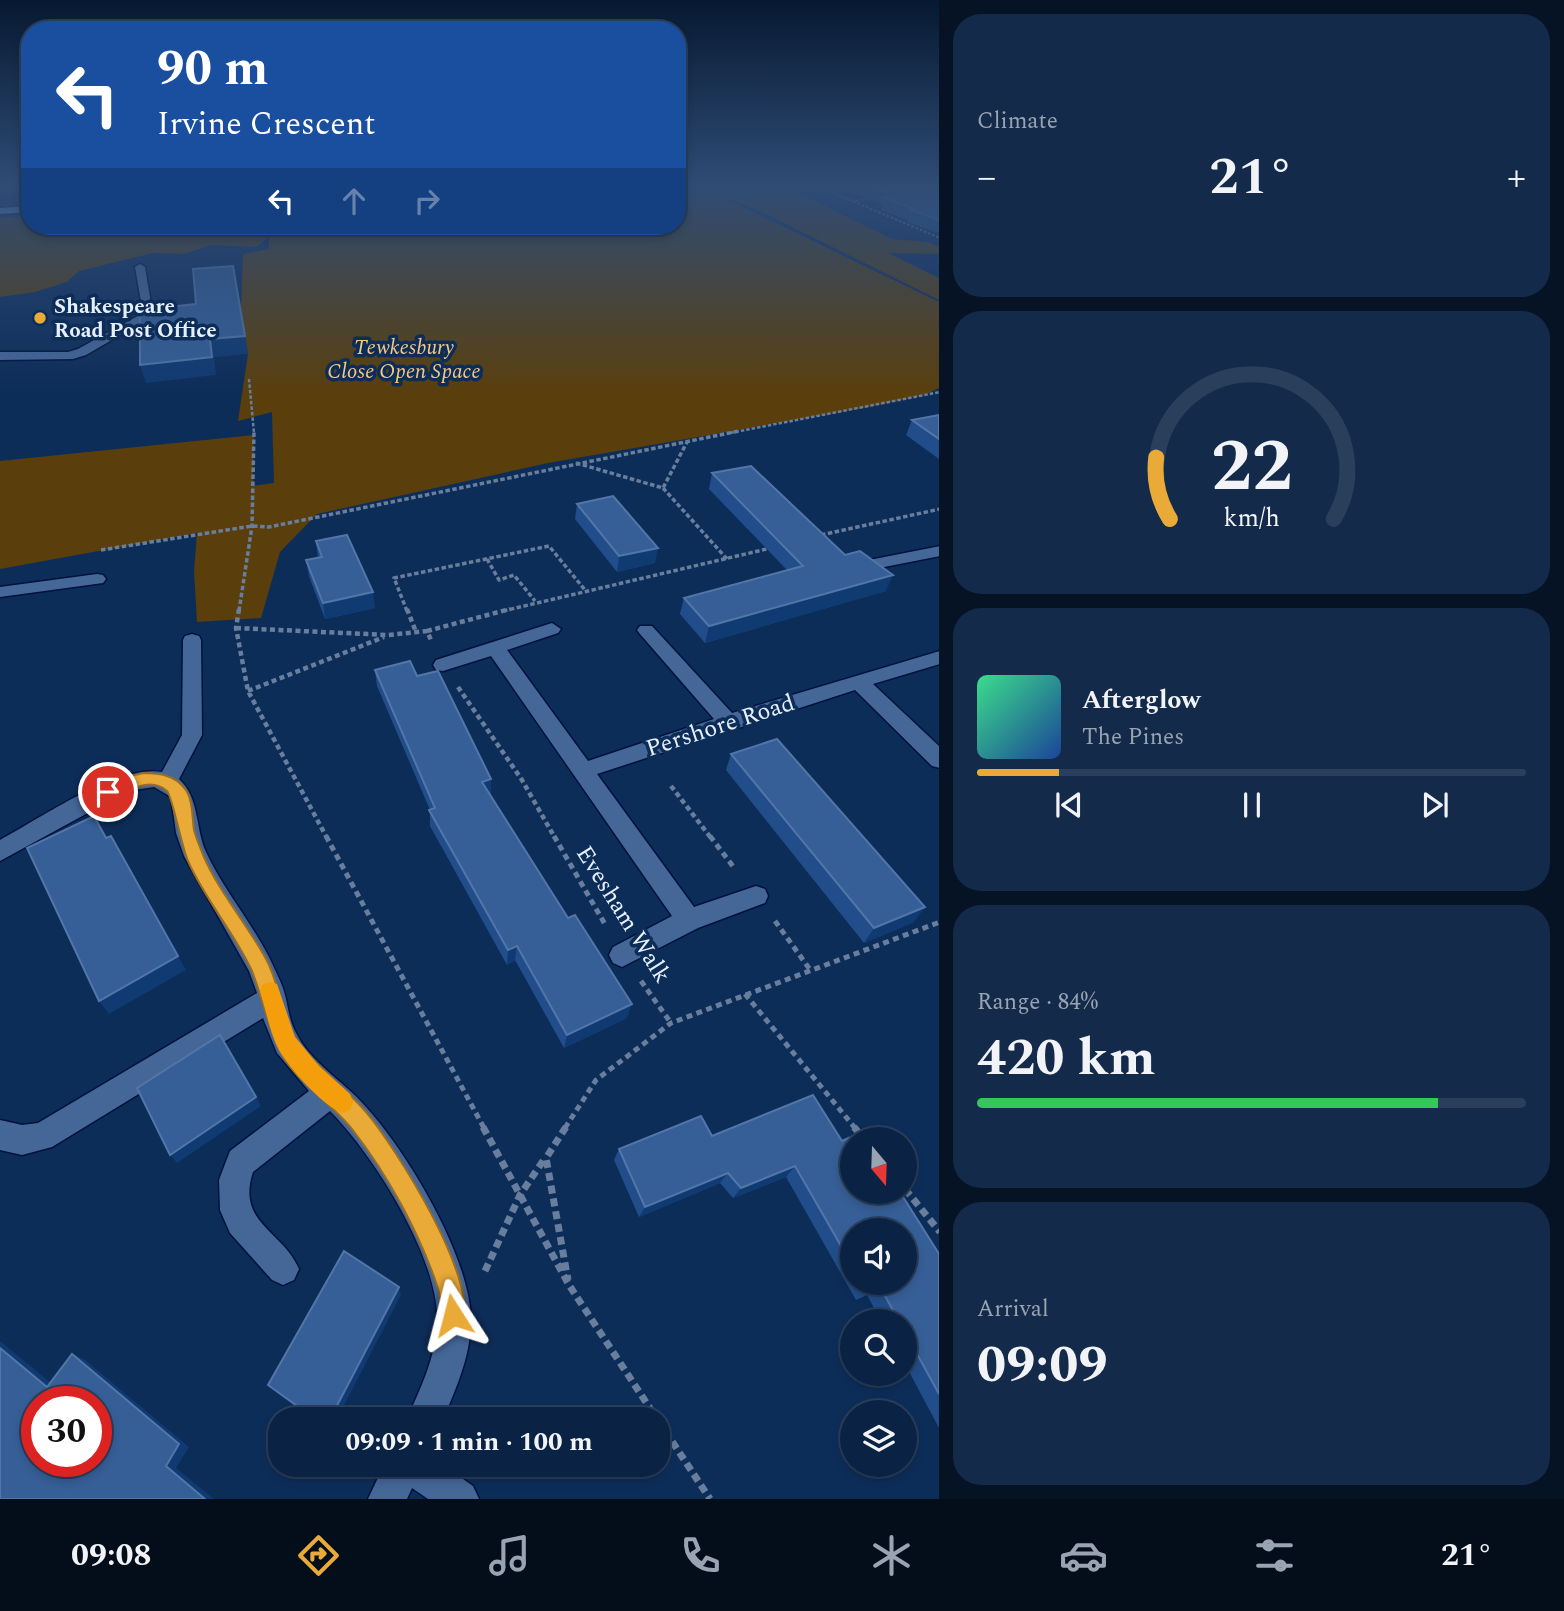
<!DOCTYPE html>
<html lang="en">
<head>
<meta charset="utf-8">
<style>
	body { margin:0; font-family:Spectral,serif; background:#132a4a; color:#f1f3f6; height:100vh; display:flex; flex-direction:column; font-size:26px; white-space:nowrap }
	* { box-sizing:border-box; margin:0 }
	p { font-size:23px; color:#99a4b2 }
	.icon { flex:none; width:38px; height:38px; fill:none; stroke:currentColor; stroke-width:2; stroke-linecap:round; stroke-linejoin:round }
	.map { position:relative; flex:1; overflow:hidden }
	.details { display:flex; flex-direction:column; gap:14px; padding:14px; background:#061325; width:625px }
	.details>* { flex:none }
	.guide { position:absolute; left:21px; top:21px; width:665px; height:214px; border-radius:28px; box-shadow:0 4px 10px #0003,0 0 0 2px #2a3f5c; background:#1a4fa0; color:#fff; overflow:hidden }
	.needle { width:46px; rotate:161deg }
	.controls { position:absolute; left:840px; top:1127px; display:grid; gap:14px }
	.controls a { display:grid; place-items:center; width:77px; height:77px; border-radius:50%; background:#0a2243; box-shadow:0 4px 10px #0003,0 0 0 2px #2a3f5c; font-size:35px }
	.speed { position:absolute; left:21px; top:1386px; display:flex; gap:14px; font-size:35px; font-weight:700; text-align:center }
	.speed>* { display:grid; place-content:center; width:91px; height:91px; border-radius:50%; background:#0a2243; box-shadow:0 4px 10px #0003,0 0 0 2px #2a3f5c; line-height:1 }
	.speed .limit { border:10px solid #d22; background:#fff; color:#111 }
	.pin { position:absolute; display:grid; place-items:center; width:60px; height:60px; color:#fff; margin:-30px; border:4px solid #fff; border-radius:50%; box-shadow:0 2px 7px #0007 }
	.me { position:absolute; width:77px; margin:-38px; rotate:351deg; stroke-linejoin:round; filter:drop-shadow(0 0 5px #0008) }
	.turn { display:flex; align-items:center; gap:24px; height:147px; padding:0 21px; font-size:32px }
	.turn .icon { width:91px; height:91px; stroke-width:2.5 }
	.turn b { display:block; font-size:49px; line-height:60px }
	.lanes { display:flex; align-items:center; height:66px; padding:0 21px; background:#0003; justify-content:center; gap:35px; direction:ltr }
	.lanes .off { opacity:.35 }
	.big { font-size:52px; font-weight:700; line-height:1.1 }
	.details .card { flex:1; display:flex; flex-direction:column; justify-content:center; gap:10px; min-width:0; padding:0 24px; border-radius:28px; background:#132a4a }
	.details .dial { align-items:center; gap:0 }
	.dial svg { height:182px; overflow:visible; fill:none; stroke:#2a3f5c; stroke-width:7; stroke-linecap:round; text-anchor:middle }
	.dial text { fill:#f1f3f6; stroke:none }
	.song { display:flex; align-items:center; gap:21px }
	.cover { width:84px; height:84px; border-radius:10px; background:linear-gradient(135deg,hsl(150 70% 55%),hsl(220 70% 35%)) }
	.played { height:7px; border-radius:4px; background:linear-gradient(90deg,#eaaa38 15%,#2a3f5c 15%) }
	.keys { display:flex; justify-content:space-around; direction:ltr }
	.heat { display:flex; justify-content:space-between; align-items:center; font-size:38px; direction:ltr }
	.charge { height:10px; border-radius:5px; background:linear-gradient(90deg,#34c759 84%,#2a3f5c 0) }
	.trip { position:absolute; left:268px; top:1407px; width:402px; height:70px; border-radius:28px; background:#0a2243; box-shadow:0 4px 10px #0003,0 0 0 2px #2a3f5c; font-weight:700; line-height:70px; text-align:center }
	.tab-bar { display:flex; height:112px; justify-content:space-around; align-items:center; background:#040e1b; color:#99a4b2 }
	.tab-bar .icon { width:49px; height:49px }
	.tab-bar .active { color:#eaaa38 }
	.tab-bar b { font-size:32px; color:#f1f3f6 }
	main { display:flex; flex:1; min-height:0 }
	.map>svg:first-child { display:block }
	.green { fill:#5a3f0d }
	.lines { fill:none; stroke-linecap:round; stroke-linejoin:round }
	.minor-casing { stroke:#00123d; stroke-width:3 }
	.highway-casing { stroke:#00123d; stroke-width:3 }
	.path-far5 { stroke:#687e9c; stroke-width:2; stroke-dasharray:2.5 2; stroke-linecap:butt }
	.path-far4 { stroke:#687e9c; stroke-width:2.5; stroke-dasharray:3.5 2; stroke-linecap:butt }
	.path-far3 { stroke:#687e9c; stroke-width:3.5; stroke-dasharray:4.5 2.5; stroke-linecap:butt }
	.path-far2 { stroke:#687e9c; stroke-width:4.5; stroke-dasharray:5 3.5; stroke-linecap:butt }
	.path-far1 { stroke:#687e9c; stroke-width:5; stroke-dasharray:6 4.5; stroke-linecap:butt }
	.path { stroke:#687e9c; stroke-width:7; stroke-dasharray:8 5; stroke-linecap:butt }
	.minor { fill:#456798; fill-rule:evenodd }
	.highway { fill:#89b2ee; fill-rule:evenodd }
	.wall { fill:#214e8b; fill-rule:evenodd }
	.shaded-wall { fill:#103a72 }
	.building { fill:#365f97; stroke:#5276a7; stroke-width:2; fill-rule:evenodd }
	.route { fill:#eaaa38; stroke:#986e24; stroke-width:2 }
	.slow { fill:#f59e0b }
	.poi-dot { fill:#eaaa38; stroke:#0d2d59; stroke-width:2.5 }
	.labels { text-anchor:middle; stroke-width:7; stroke-linejoin:round; paint-order:stroke }
	.far-poi-label { font-size:21px; font-weight:bold; fill:#e7effa; stroke:#0d2d59; text-anchor:start }
	.far-park-label { font-size:21px; font-style:italic; fill:#f8c87d; stroke:#0d2d59 }
	.street-label { font-size:24px; fill:#e7effa; stroke:#0d2d59 }
</style>
</head>
<body>
<main>
<div class="map">
<svg width="940" height="1499" viewBox="0 0 940 1499">
	<rect width="100%" height="100%" fill="#0d2d59"/>
	<path class="green" d="M 677,184 L 780,184 L 892,239 L 928,242 L 939,247 L 939,254 L 888,253 L 939,278 L 939,300 L 764,213 L 716,194 L 939,302 L 939,388 L 925,395 L 864,408 L 548,463 L 317,514 L 280,552 L 261,618 L 197,622 L 194,571 L 197,533 L 0,569 L 0,461 L 254,435 L 253,486 L 274,483 L 272,412 L 238,421 L 248,354 L 241,310 L 243,254 L 269,249 L 269,236 L 257,247 L 211,245 L 184,254 L 153,253 L 79,271 L 67,282 L 35,292 L 0,297 L 0,218 L 20,217 L 30,212 L 30,226 L 677,226 Z"/>
	<g class="lines">
		<defs>
			<path id="minor" d="M 140,264 L 145,267 L 153,316 L 86,355 L 73,359 L 0,360 L 0,352 L 68,352 L 78,349 L 143,313 L 135,267 Z
				M 940,546 L 940,556 L 864,571 L 856,566 L 864,561 Z
				M 97,574 L 103,575 L 106,579 L 103,583 L 0,597 L 0,587 Z
				M 552,623 L 561,629 L 558,633 L 507,650 L 588,761 L 714,719 L 640,634 L 637,630 L 640,626 L 652,626 L 732,713 L 940,651 L 940,664 L 873,684 L 940,747 L 940,768 L 932,766 L 855,690 L 597,774 L 694,907 L 756,886 L 765,889 L 768,896 L 765,903 L 698,928 L 622,967 L 613,963 L 609,955 L 613,947 L 672,916 L 491,656 L 443,671 L 436,670 L 433,665 L 436,660 Z
				M 192,634 L 199,636 L 201,640 L 202,735 L 179,779 C 200,798 195,828 206,852 C 223,889 250,920 269,957 C 274,968 282,983 285,995 C 288,1006 289,1019 295,1031 C 310,1063 344,1081 366,1107 C 408,1153 472,1260 471,1323 C 470,1357 456,1389 443,1419 L 407,1419 C 420,1389 434,1361 437,1328 C 443,1264 374,1155 330,1111 L 253,1172 C 236,1223 283,1231 299,1269 L 294,1280 L 283,1285 L 272,1280 L 230,1233 L 220,1210 L 219,1180 L 230,1151 L 309,1091 L 277,1053 L 263,1018 L 52,1147 L 22,1155 L 0,1150 L 0,1120 L 22,1125 L 38,1123 L 257,993 L 249,971 L 184,856 L 176,833 L 171,797 L 154,787 L 128,791 L 0,861 L 0,840 C 39,819 118,764 162,772 L 182,735 L 183,640 L 185,636 Z
				M 384,1465 L 443,1465 L 473,1486 L 479,1499 L 428,1499 L 412,1488 L 407,1499 L 368,1499 Z"/>
			<path id="highway" d="M 30,206 L 30,212 L 0,214 L 0,208 Z"/>
		</defs>
		<use href="#minor" class="minor-casing"/>
		<use href="#highway" class="highway-casing"/>
		<path class="path-far5" d="M 812,184 L 940,238
			M 852,202 L 870,198"/>
		<path class="path-far4" d="M 249,379 L 254,433
			M 730,433 L 940,392"/>
		<path class="path-far3" d="M 576,463 L 663,488 L 687,442
			M 663,488 L 727,559
			M 821,535 L 940,509
			M 101,550 L 252,526 L 269,527 L 739,431
			M 487,559 L 499,580 L 514,575 L 535,601
			M 239,611 L 252,526 L 254,431
			M 407,611 L 394,578 L 549,546 L 585,590
			M 503,611 L 771,548"/>
		<path class="path-far2" d="M 239,609 L 236,628 L 248,691 L 327,838
			M 407,609 L 416,632
			M 236,628 L 388,635 L 427,631 L 431,640
			M 427,631 L 510,609
			M 458,687 L 522,780 L 555,838
			M 248,691 L 384,637
			M 671,786 L 711,838"/>
		<path class="path-far1" d="M 326,836 L 484,1128
			M 554,836 L 606,926
			M 710,836 L 735,869
			M 775,921 L 811,971
			M 641,981 L 671,1023
			M 745,994 L 855,1128
			M 565,1128 L 596,1080 L 671,1023 L 940,922"/>
		<path class="path" d="M 483,1127 L 569,1285 L 657,1419
			M 566,1127 L 546,1158 L 568,1280
			M 854,1127 L 864,1139
			M 905,1189 L 940,1232
			M 485,1271 L 520,1195 L 545,1158
			M 658,1420 L 710,1499"/>
		<use href="#minor" class="minor"/>
		<use href="#highway" class="highway"/>
	</g>
	<path class="wall" d="M 827,184 L 939,184 L 939,233 L 907,222 L 908,220 L 881,210 L 883,204 Z
		M 939,415 L 939,459 L 906,435 L 912,420 Z
		M 712,473 L 845,555 L 886,591 L 705,643 L 680,614 L 684,598 L 787,570 L 709,489 Z
		M 577,504 L 655,563 L 617,572 L 575,519 Z
		M 316,541 L 375,608 L 325,619 L 309,576 L 306,560 L 318,558 Z
		M 375,670 L 417,676 L 627,1018 L 564,1048 L 515,960 L 507,965 L 430,826 L 430,810 L 377,686 Z
		M 731,754 L 914,922 L 864,943 L 726,770 Z
		M 712,1136 L 842,1141 L 939,1254 L 939,1428 L 905,1364 L 905,1321 L 881,1321 L 867,1295 L 856,1300 L 786,1177 L 733,1198 L 720,1183 L 639,1217 L 614,1160 L 619,1149 ZM 852,1230 L 905,1283 L 852,1283 Z"/>
	<path class="shaded-wall" d="M 233,266 L 248,354 L 214,357 L 216,375 L 146,383 L 140,365 L 210,339 Z
		M 658,548 L 655,563 L 617,572 L 619,556 Z
		M 893,575 L 886,591 L 705,643 L 709,626 Z
		M 373,592 L 375,608 L 325,619 L 323,603 Z
		M 491,779 L 491,795 L 481,797 L 482,782 Z
		M 925,907 L 914,922 L 864,943 L 874,928 Z
		M 517,946 L 515,960 L 507,965 L 508,950 Z
		M 178,956 L 186,970 L 109,1014 L 99,1001 Z
		M 632,1004 L 627,1018 L 564,1048 L 567,1035 Z
		M 256,1097 L 261,1106 L 177,1163 L 170,1155 Z
		M 795,1166 L 786,1177 L 733,1198 L 741,1188 Z
		M 728,1173 L 720,1183 L 639,1217 L 645,1207 Z
		M 399,1287 L 401,1295 L 337,1419 L 330,1419 Z
		M 0,1341 L 62,1392 L 47,1387 L 0,1348 Z
		M 72,1354 L 85,1360 L 189,1447 L 176,1468 L 214,1499 L 205,1499 L 166,1466 Z"/>
	<path class="building" d="M 862,184 L 939,184 L 939,220 L 911,210 L 915,209 L 884,198 L 895,196 Z
		M 233,266 L 245,336 L 210,339 L 212,357 L 140,365 L 140,310 L 196,304 L 193,269 Z
		M 939,415 L 939,439 L 912,420 Z
		M 751,466 L 845,555 L 860,551 L 893,575 L 709,626 L 684,598 L 803,566 L 712,473 Z
		M 613,496 L 658,548 L 619,556 L 577,504 Z
		M 347,535 L 373,592 L 323,603 L 306,560 L 322,557 L 316,541 Z
		M 410,661 L 417,676 L 438,671 L 491,779 L 482,782 L 568,918 L 575,915 L 632,1004 L 567,1035 L 517,946 L 508,950 L 429,810 L 435,808 L 375,670 Z
		M 777,739 L 925,907 L 874,928 L 731,754 Z
		M 94,816 L 106,838 L 111,836 L 178,956 L 99,1001 L 27,848 Z
		M 220,1035 L 256,1097 L 170,1155 L 137,1088 Z
		M 813,1095 L 842,1141 L 862,1132 L 866,1139 L 852,1139 L 852,1192 L 900,1192 L 939,1254 L 939,1394 L 905,1332 L 905,1321 L 899,1321 L 880,1287 L 869,1293 L 863,1283 L 905,1283 L 905,1230 L 852,1230 L 852,1265 L 795,1166 L 741,1188 L 728,1173 L 645,1207 L 619,1149 L 701,1116 L 712,1136 Z
		M 344,1251 L 399,1287 L 330,1419 L 315,1419 L 268,1385 Z
		M 0,1348 L 47,1387 L 72,1354 L 179,1444 L 166,1466 L 205,1499 L 0,1499 ZM 37,1402 L 96,1402 L 96,1461 L 37,1461 Z"/>
	<linearGradient id="sky" x2="0" y2="1"><stop stop-color="#071931"/><stop offset="0.47" stop-color="#2f4c76"/><stop offset="1" stop-color="#2f4c76" stop-opacity="0"/></linearGradient>
	<rect width="940" height="394" fill="url(#sky)"/>
	<path class="route" d="M 143,773 C 159,773 175,775 185,789 C 193,799 192,817 194,830 C 196,838 200,847 203,855 C 219,892 247,924 266,959 C 280,984 281,1016 296,1039 C 315,1067 344,1086 366,1112 C 395,1146 480,1281 462,1324 L 453,1327 L 444,1324 C 439,1312 442,1300 438,1288 C 419,1232 388,1175 352,1129 C 330,1101 293,1080 278,1047 C 267,1023 262,996 252,971 C 235,933 205,900 188,861 C 182,848 172,795 167,791 C 149,775 126,793 108,799 L 102,797 L 99,792 C 108,779 128,777 143,773 Z"/>
	<path class="slow" d="M 270,982 L 277,984 L 295,1037 L 319,1066 L 350,1094 L 353,1102 L 350,1110 L 342,1113 C 321,1104 290,1069 279,1050 C 270,1033 266,1010 260,991 L 263,984 Z"/>
	<circle class="poi-dot" cx="40" cy="318" r="7"/>
	<g class="labels">
		<g class="far-poi-label">
			<text x="54" y="313">Shakespeare<tspan x="54" dy="24">Road Post Office</tspan></text>
		</g>
		<g class="far-park-label">
			<text x="404" y="354">Tewkesbury<tspan x="404" dy="24">Close Open Space</tspan></text>
		</g>
		<g class="street-label">
			<text transform="translate(720 725) rotate(-18)" y="8">Pershore Road</text>
			<text transform="translate(624 914) rotate(58)" y="8">Evesham Walk</text>
		</g>
	</g>
</svg>
<div class="controls">
<a><svg class="needle" viewBox="-14 -14 28 28"><path d="M0-13l5 13h-10z" fill="#e53935"/><path d="M0 13l5-13h-10z" fill="#99a4b2"/></svg></a>
<a><svg class="icon" aria-label="sound" viewBox="0 0 24 24"><path d="M4 9h4l5-4v14l-5-4H4zM17 9q2 3 0 6"/></svg></a>
<a><svg class="icon" aria-label="search" viewBox="0 0 24 24"><circle cx="10" cy="10" r="6"/><path d="M15 15l6 6"/></svg></a>
<a><svg class="icon" aria-label="layers" viewBox="0 0 24 24"><path d="M12 4l9 5-9 5-9-5zM3 14l9 5 9-5"/></svg></a>
</div>
<div class="speed"><div class="limit">30</div></div>
<div class="pin" style="left:108px;top:792px;background:#d93025"><svg class="icon" aria-label="arrive" viewBox="0 0 24 24"><path d="M6 21V4h12l-3 4 3 4H6"/></svg></div>
<svg class="me" style="left:453px;top:1315px" viewBox="-20 -20 40 40"><path d="M0-17L14 15 0 8-14 15z" fill="#eaaa38" stroke="#fff" stroke-width="4"/></svg>
<div class="trip">09:09 · 1 min · 100 m</div>
<div class="guide">
<div class="turn"><svg class="icon" aria-label="left" viewBox="0 0 24 24"><path d="M17 20v-9H6M10 6l-5 5 5 5"/></svg><div><b>90 m</b>Irvine Crescent</div></div>
<div class="lanes"><svg class="icon" aria-label="left" viewBox="0 0 24 24"><path d="M17 20v-9H6M10 6l-5 5 5 5"/></svg><svg class="icon off" aria-label="ahead" viewBox="0 0 24 24"><path d="M12 20V5M6 11l6-6 6 6"/></svg><svg class="icon off" aria-label="right" viewBox="0 0 24 24"><path d="M7 20v-9h11M14 6l5 5-5 5"/></svg></div>
</div>
</div>
<section class="details">
<div class="card"><p>Climate</p>
<div class="heat"><a>−</a><b class="big">21°</b><a>+</a></div>
</div>
<div class="card dial"><svg viewBox="0 0 100 80">
<path d="M14 69A42 42 0 1 1 86 69"/>
<path d="M14 69A42 42 0 0 1 8 42" stroke="#eaaa38"/>
<text x="50" y="56" font-size="32" font-weight="700">22</text>
<text x="50" y="72" font-size="11">km/h</text>
</svg></div>
<div class="card">
<div class="song"><i class="cover"></i><div><b>Afterglow</b><p>The Pines</p></div></div>
<div class="played"></div>
<div class="keys"><svg class="icon" aria-label="previous" viewBox="0 0 24 24"><path d="M18 5L8 12l10 7zM5 5v14"/></svg><svg class="icon" aria-label="pause" viewBox="0 0 24 24"><path d="M8 5v14M16 5v14"/></svg><svg class="icon" aria-label="next" viewBox="0 0 24 24"><path d="M6 5l10 7-10 7zM19 5v14"/></svg></div>
</div>
<div class="card"><p>Range · 84%</p><b class="big">420 km</b><div class="charge"></div></div>
<div class="card"><p>Arrival</p><b class="big">09:09</b></div>
</section>
</main>
<nav class="tab-bar">
<b>09:08</b>
<svg class="icon active" aria-label="directions" viewBox="0 0 24 24"><path d="M12 3l9 9-9 9-9-9zM9 14v-3h6M13 9l2 2-2 2"/></svg>
<svg class="icon" aria-label="music" viewBox="0 0 24 24"><path d="M9 18V5l10-2v13"/><circle cx="6" cy="18" r="3"/><circle cx="16" cy="16" r="3"/></svg>
<svg class="icon" aria-label="phone" viewBox="0 0 24 24"><path d="M5 4h4l2 5-3 2q2 4 5 5l2-3 5 2v4C11 20 4 13 5 4z"/></svg>
<svg class="icon" aria-label="climate" viewBox="0 0 24 24"><path d="M12 3v18M4 7l16 10M4 17L20 7"/></svg>
<svg class="icon" aria-label="car" viewBox="0 0 24 24"><path d="M5 17H2v-5l4-1 3-4h7l3 4 3 1v5h-3M9 17h6M6 11h13"/><circle cx="7" cy="17" r="2"/><circle cx="17" cy="17" r="2"/></svg>
<svg class="icon" aria-label="filters" viewBox="0 0 24 24"><path d="M4 7h16M4 17h16"/><circle cx="9" cy="7" r="2"/><circle cx="15" cy="17" r="2"/></svg>
<b>21°</b>
</nav>
</body>
</html>
